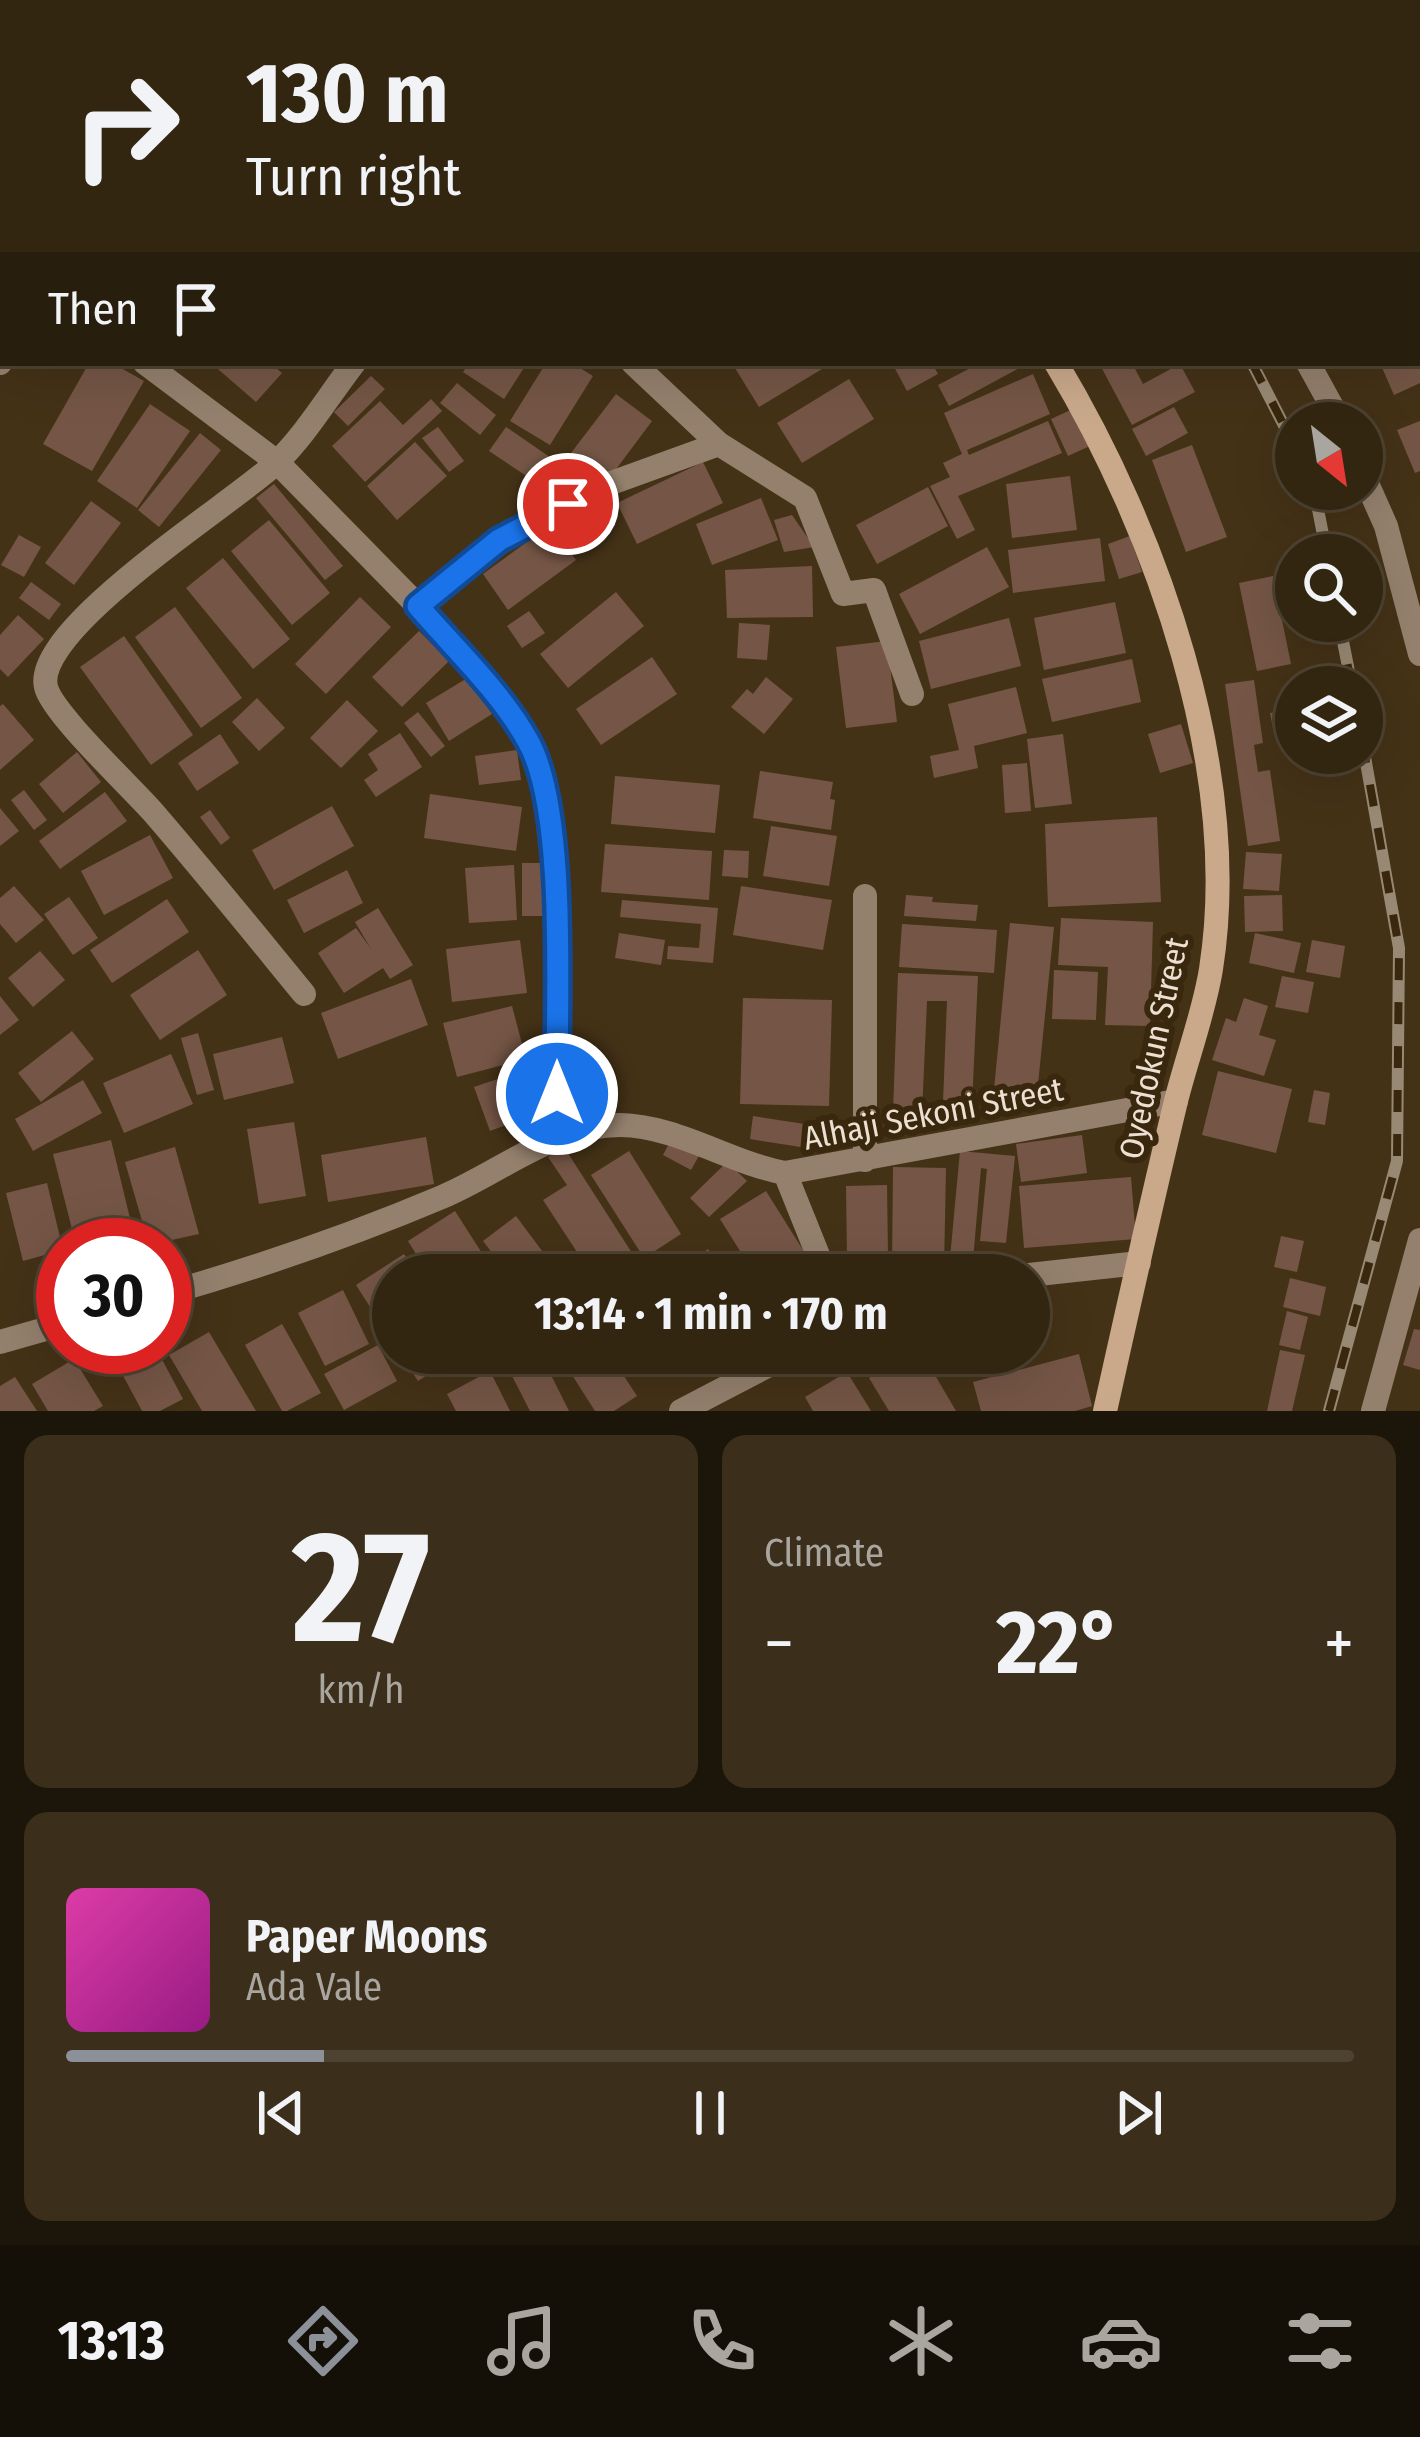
<!DOCTYPE html>
<html lang="en">
<head>
<meta charset="utf-8">
<style>
	body { margin:0; font-family:"Fira Sans Condensed",sans-serif; background:#3b2e1a; color:#f1f3f6; height:100vh; display:flex; flex-direction:column; font-size:45px; white-space:nowrap }
	* { box-sizing:border-box; margin:0 }
	p { font-size:39px; color:#a9a59f }
	.icon { flex:none; width:66px; height:66px; fill:none; stroke:currentColor; stroke-width:2; stroke-linecap:round; stroke-linejoin:round }
	.map { position:relative; height:1411px; overflow:hidden }
	.side { display:flex; flex-direction:column; gap:24px; padding:24px; background:#1c1509; flex:1 }
	.side>* { flex:none }
	.hud { position:absolute; left:0px; top:0px; width:1422px; height:366px; box-shadow:0 12px 48px #0002,0 0 0 3px #4e4331; background:#332611; color:#f1f3f6; overflow:hidden }
	.needle { width:78px; rotate:150deg }
	.tools { position:absolute; left:1275px; top:402px; display:grid; gap:24px }
	.tools a { display:grid; place-items:center; width:108px; height:108px; border-radius:50%; background:#332611; box-shadow:0 12px 48px #0002,0 0 0 3px #4e4331; font-size:60px }
	.speed { position:absolute; left:36px; top:1218px; display:flex; gap:24px; font-size:60px; font-weight:700; text-align:center }
	.speed>* { display:grid; place-content:center; width:156px; height:156px; border-radius:50%; background:#332611; box-shadow:0 12px 48px #0002,0 0 0 3px #4e4331; line-height:1 }
	.speed .limit { border:18px solid #d22; background:#fff; color:#111 }
	.pin { position:absolute; display:grid; place-items:center; width:102px; height:102px; color:#fff; margin:-51px; border:6px solid #fff; border-radius:50%; box-shadow:0 3px 12px #0007 }
	.me { position:absolute; width:132px; margin:-66px; rotate:0deg; stroke-linejoin:round; filter:drop-shadow(0 0 9px #0008) }
	.turn { display:flex; align-items:center; gap:42px; height:252px; padding:0 48px; font-size:54px }
	.turn .icon { width:156px; height:156px; stroke-width:2.5 }
	.turn b { display:block; font-size:84px; line-height:102px }
	.then { display:flex; align-items:center; height:114px; padding:0 48px; background:#0003; gap:24px; font-size:45px }
	.big { font-size:90px; font-weight:700; line-height:1.1 }
	.side .card { flex:1; display:flex; flex-direction:column; justify-content:center; gap:18px; min-width:0; padding:0 42px; border-radius:24px; background:#3b2e1a }
	.side .dial { align-items:center; gap:0 }
	.dial b { font-size:156px; line-height:1 }
	.song { display:flex; align-items:center; gap:36px }
	.cover { width:144px; height:144px; border-radius:18px; background:linear-gradient(135deg,hsl(320 70% 55%),hsl(310 70% 35%)) }
	.played { height:12px; border-radius:6px; background:linear-gradient(90deg,#8c9099 20%,#4e4331 20%) }
	.keys { display:flex; justify-content:space-around; direction:ltr }
	.heat { display:flex; justify-content:space-between; align-items:center; font-size:66px; direction:ltr }
	.side .tiles { flex:1; display:grid; gap:24px; grid-template-columns:1fr 1fr }
	.card:last-child { grid-column:span 2 }
	.trip { position:absolute; left:372px; top:1254px; width:678px; height:120px; border-radius:60px; background:#332611; box-shadow:0 12px 48px #0002,0 0 0 3px #4e4331; font-weight:700; line-height:120px; text-align:center }
	.menu { display:flex; height:192px; justify-content:space-around; align-items:center; background:#140f07; color:#a9a59f }
	.menu .icon { width:84px; height:84px }
	.menu .on { color:#8c9099 }
	.menu b { font-size:54px; color:#f1f3f6 }
	.map>svg:first-child { display:block }
	.building { fill:#755646 }
	.lines { fill:none; stroke-linecap:round; stroke-linejoin:round }
	.street { stroke:#94806d; stroke-width:24 }
	.secondary { stroke:#caa98b; stroke-width:24 }
	.rail-casing { stroke:#988974; stroke-width:12 }
	.rail { stroke:#39280d; stroke-width:8; stroke-dasharray:22; stroke-linecap:butt }
	.route-casing { stroke:#114b97; stroke-width:30 }
	.route { stroke:#1a73e8; stroke-width:21 }
	.labels { text-anchor:middle; stroke-width:12; stroke-linejoin:round; paint-order:stroke }
	.street-label { font-size:33px; fill:#ebe0d1; stroke:#39280d }
</style>
</head>
<body>
<div class="map">
<svg width="1420" height="1411" viewBox="0 0 1420 1411">
	<rect width="100%" height="100%" fill="#443217"/>
	<path class="building" d="M 89,363 L 112,363 L 144,381 L 92,471 L 43,444 Z
		M 211,363 L 270,363 L 282,373 L 256,402 Z
		M 469,363 L 527,363 L 504,399 L 463,372 Z
		M 546,363 L 572,363 L 593,376 L 550,445 L 510,421 Z
		M 743,363 L 832,363 L 759,407 L 735,368 Z
		M 892,363 L 932,363 L 938,374 L 907,391 Z
		M 980,363 L 1019,363 L 1021,367 L 949,406 L 938,385 Z
		M 1099,363 L 1132,363 L 1143,384 L 1180,364 L 1195,392 L 1132,425 Z
		M 1380,363 L 1420,363 L 1420,383 L 1394,395 Z
		M 1033,374 L 1050,414 L 967,450 L 969,455 L 1048,421 L 1062,453 L 958,496 L 975,530 L 957,539 L 930,486 L 950,477 L 943,463 L 962,454 L 944,413 Z
		M 371,376 L 385,389 L 348,426 L 334,412 Z
		M 849,379 L 874,419 L 802,463 L 777,423 Z
		M 457,383 L 496,415 L 480,435 L 440,403 Z
		M 616,394 L 652,421 L 608,480 L 571,453 Z
		M 431,399 L 442,411 L 365,482 L 332,446 L 380,401 L 403,425 Z
		M 150,404 L 190,431 L 137,508 L 97,481 Z
		M 1174,407 L 1188,433 L 1146,456 L 1132,429 Z
		M 1075,408 L 1092,445 L 1068,456 L 1051,419 Z
		M 1420,421 L 1420,471 L 1415,473 L 1397,430 Z
		M 438,427 L 464,461 L 449,472 L 422,438 Z
		M 506,427 L 557,462 L 540,485 L 489,451 Z
		M 200,433 L 221,450 L 159,527 L 138,510 Z
		M 415,442 L 447,476 L 397,520 L 367,486 Z
		M 1192,445 L 1227,537 L 1186,552 L 1152,460 Z
		M 703,462 L 723,503 L 637,544 L 617,503 Z
		M 1070,476 L 1077,530 L 1012,538 L 1006,484 Z
		M 274,484 L 343,566 L 325,580 L 256,498 Z
		M 928,487 L 948,526 L 877,564 L 856,525 Z
		M 761,498 L 778,540 L 712,565 L 696,524 Z
		M 91,501 L 121,523 L 74,585 L 45,563 Z
		M 792,515 L 814,547 L 784,552 L 774,520 Z
		M 269,520 L 330,593 L 292,625 L 231,551 Z
		M 550,525 L 576,560 L 508,610 L 483,574 Z
		M 19,535 L 41,547 L 24,577 L 1,565 Z
		M 1130,536 L 1142,572 L 1119,579 L 1108,544 Z
		M 1100,538 L 1105,581 L 1013,593 L 1008,550 Z
		M 987,547 L 1009,587 L 920,634 L 899,594 Z
		M 223,558 L 290,639 L 253,669 L 186,588 Z
		M 812,566 L 813,617 L 727,618 L 725,570 Z
		M 1273,576 L 1291,664 L 1257,671 L 1239,583 Z
		M 31,582 L 61,604 L 49,620 L 19,598 Z
		M 616,592 L 644,626 L 568,688 L 540,654 Z
		M 360,597 L 391,627 L 326,694 L 295,664 Z
		M 1115,602 L 1126,653 L 1044,670 L 1034,618 Z
		M 175,607 L 242,698 L 201,728 L 135,637 Z
		M 529,611 L 545,633 L 522,648 L 507,626 Z
		M 18,615 L 44,639 L 8,677 L 0,669 L 0,635 Z
		M 1009,618 L 1021,666 L 931,689 L 919,641 Z
		M 739,623 L 770,625 L 767,660 L 737,658 Z
		M 419,631 L 449,661 L 402,707 L 372,677 Z
		M 124,636 L 193,735 L 151,765 L 80,667 Z
		M 887,641 L 897,722 L 846,728 L 836,647 Z
		M 652,657 L 677,694 L 601,745 L 576,709 Z
		M 1132,659 L 1141,702 L 1052,722 L 1042,679 Z
		M 469,677 L 492,714 L 449,741 L 426,703 Z
		M 766,677 L 793,699 L 764,734 L 731,707 L 747,689 L 753,694 Z
		M 1254,680 L 1263,743 L 1254,745 L 1258,772 L 1270,770 L 1280,841 L 1248,846 L 1225,684 Z
		M 1016,687 L 1027,733 L 974,746 L 978,768 L 934,778 L 930,756 L 959,750 L 948,704 Z
		M 1296,692 L 1296,729 L 1274,733 L 1270,713 L 1292,709 L 1289,693 Z
		M 257,698 L 285,728 L 259,751 L 232,722 Z
		M 347,700 L 378,731 L 341,768 L 310,738 Z
		M 3,704 L 34,740 L 0,770 L 0,706 Z
		M 418,712 L 445,746 L 431,757 L 404,723 Z
		M 1181,724 L 1193,763 L 1160,773 L 1148,734 Z
		M 400,733 L 422,767 L 376,797 L 364,780 L 378,770 L 368,754 Z
		M 220,734 L 239,763 L 197,791 L 178,763 Z
		M 1063,734 L 1072,804 L 1035,808 L 1027,739 Z
		M 517,750 L 521,780 L 479,785 L 475,756 Z
		M 77,752 L 101,782 L 63,813 L 39,784 Z
		M 1027,763 L 1031,811 L 1005,813 L 1002,765 Z
		M 760,771 L 833,782 L 830,799 L 835,800 L 831,830 L 753,818 Z
		M 615,776 L 720,785 L 715,833 L 611,824 Z
		M 24,790 L 47,820 L 34,830 L 11,800 Z
		M 105,792 L 127,821 L 60,869 L 39,841 Z
		M 430,794 L 522,807 L 516,851 L 424,838 Z
		M 332,806 L 354,846 L 274,890 L 252,850 Z
		M 0,808 L 19,831 L 0,846 Z
		M 210,810 L 230,838 L 221,845 L 200,817 Z
		M 1157,817 L 1161,902 L 1048,907 L 1045,824 Z
		M 771,826 L 837,836 L 829,886 L 763,876 Z
		M 150,835 L 173,878 L 104,915 L 81,871 Z
		M 605,844 L 712,851 L 709,900 L 601,892 Z
		M 724,850 L 749,851 L 748,878 L 722,876 Z
		M 1246,852 L 1282,854 L 1279,891 L 1243,889 Z
		M 522,863 L 548,863 L 548,916 L 522,916 Z
		M 514,865 L 517,920 L 469,923 L 465,868 Z
		M 347,870 L 363,903 L 304,933 L 287,900 Z
		M 14,886 L 44,920 L 16,943 L 0,924 L 0,898 Z
		M 741,886 L 832,900 L 823,950 L 733,935 Z
		M 906,895 L 933,897 L 932,902 L 978,905 L 976,921 L 904,916 Z
		M 1282,895 L 1283,931 L 1245,932 L 1244,896 Z
		M 69,897 L 98,938 L 73,955 L 44,914 Z
		M 167,899 L 189,932 L 112,983 L 90,950 Z
		M 622,900 L 718,908 L 713,963 L 667,959 L 668,946 L 699,948 L 701,924 L 620,917 Z
		M 378,908 L 413,965 L 390,979 L 383,968 L 344,993 L 318,953 L 356,928 L 371,949 L 355,922 Z
		M 1061,918 L 1153,922 L 1150,1026 L 1105,1025 L 1108,967 L 1058,965 Z
		M 1010,923 L 1054,927 L 1037,1094 L 994,1090 Z
		M 902,924 L 997,930 L 994,973 L 899,967 Z
		M 619,933 L 665,940 L 661,965 L 615,958 Z
		M 1255,933 L 1301,943 L 1294,973 L 1249,963 Z
		M 520,940 L 527,993 L 452,1002 L 446,949 Z
		M 1312,940 L 1345,946 L 1340,978 L 1306,972 Z
		M 198,950 L 227,995 L 160,1040 L 130,995 Z
		M 40,951 L 65,980 L 33,1007 L 8,978 Z
		M 1054,970 L 1098,972 L 1096,1020 L 1052,1019 Z
		M 898,973 L 978,976 L 972,1104 L 943,1103 L 947,1001 L 927,1001 L 922,1113 L 893,1112 Z
		M 1282,976 L 1314,982 L 1308,1013 L 1275,1007 Z
		M 411,979 L 428,1025 L 338,1059 L 321,1013 Z
		M 0,996 L 19,1020 L 0,1035 Z
		M 743,998 L 832,1000 L 829,1106 L 740,1104 Z
		M 1244,998 L 1268,1006 L 1259,1035 L 1276,1040 L 1264,1076 L 1212,1060 L 1226,1018 L 1236,1022 Z
		M 512,1006 L 526,1059 L 457,1077 L 443,1023 Z
		M 72,1031 L 94,1059 L 41,1102 L 18,1073 Z
		M 198,1033 L 214,1090 L 197,1095 L 181,1038 Z
		M 282,1037 L 294,1083 L 224,1100 L 213,1054 Z
		M 171,1054 L 193,1104 L 124,1133 L 103,1083 Z
		M 521,1071 L 536,1114 L 490,1131 L 474,1087 Z
		M 1218,1071 L 1292,1089 L 1276,1153 L 1202,1135 Z
		M 83,1080 L 102,1113 L 33,1151 L 15,1119 Z
		M 1314,1090 L 1330,1093 L 1325,1125 L 1308,1122 Z
		M 753,1116 L 811,1125 L 807,1148 L 750,1139 Z
		M 294,1122 L 306,1196 L 259,1204 L 247,1129 Z
		M 1082,1135 L 1087,1173 L 1021,1182 L 1016,1144 Z
		M 426,1137 L 434,1184 L 328,1202 L 321,1155 Z
		M 672,1138 L 700,1154 L 691,1170 L 663,1155 Z
		M 111,1140 L 136,1243 L 76,1245 L 53,1154 Z
		M 175,1147 L 199,1234 L 149,1245 L 125,1162 Z
		M 564,1147 L 632,1253 L 598,1275 L 592,1275 L 543,1200 L 567,1185 L 548,1157 Z
		M 629,1151 L 681,1234 L 644,1258 L 591,1175 Z
		M 960,1151 L 1015,1156 L 1006,1243 L 980,1241 L 987,1169 L 981,1168 L 973,1260 L 950,1258 Z
		M 727,1162 L 747,1181 L 709,1217 L 690,1198 Z
		M 893,1167 L 946,1168 L 944,1268 L 892,1267 Z
		M 1131,1177 L 1136,1239 L 1024,1248 L 1019,1186 Z
		M 47,1183 L 63,1250 L 23,1261 L 6,1193 Z
		M 887,1185 L 888,1256 L 847,1257 L 846,1186 Z
		M 766,1191 L 813,1266 L 798,1275 L 755,1275 L 720,1219 Z
		M 455,1211 L 496,1275 L 429,1275 L 408,1241 Z
		M 516,1216 L 554,1267 L 543,1275 L 509,1275 L 483,1241 Z
		M 1281,1236 L 1304,1241 L 1297,1272 L 1274,1267 Z
		M 708,1249 L 729,1275 L 676,1275 Z
		M 404,1254 L 418,1275 L 393,1275 L 393,1343 L 356,1285 Z
		M 1290,1278 L 1326,1287 L 1320,1316 L 1283,1307 Z
		M 343,1290 L 369,1344 L 325,1366 L 298,1313 Z
		M 1287,1311 L 1308,1317 L 1300,1350 L 1279,1345 Z
		M 282,1324 L 321,1393 L 287,1411 L 282,1411 L 245,1345 Z
		M 1414,1329 L 1420,1330 L 1420,1370 L 1403,1365 Z
		M 209,1332 L 256,1411 L 202,1411 L 169,1355 Z
		M 378,1345 L 397,1381 L 344,1410 L 324,1374 Z
		M 157,1350 L 183,1399 L 160,1411 L 142,1411 L 120,1370 Z
		M 1280,1350 L 1305,1355 L 1292,1411 L 1267,1411 Z
		M 400,1353 L 462,1353 L 418,1381 Z
		M 527,1353 L 540,1353 L 569,1411 L 530,1411 L 506,1364 Z
		M 558,1353 L 609,1353 L 637,1396 L 614,1411 L 595,1411 Z
		M 910,1353 L 922,1353 L 956,1411 L 889,1411 L 869,1378 Z
		M 1079,1354 L 1092,1406 L 1075,1411 L 981,1411 L 973,1382 Z
		M 74,1359 L 103,1406 L 94,1411 L 48,1411 L 32,1384 Z
		M 490,1371 L 510,1411 L 456,1411 L 447,1394 Z
		M 847,1372 L 871,1411 L 813,1411 L 805,1397 Z
		M 15,1377 L 37,1411 L 0,1411 L 0,1386 Z"/>
	<g class="lines">
		<path class="street" d="M 1077,0 L 1079,3
			M 212,3 L 214,0
			M 611,3 L 613,0
			M 1419,3 L 1420,2
			M 0,363 L 3,358
			M 145,363 L 277,462 L 418,606 L 499,699 L 530,744 L 546,792 L 555,879 L 557,1138
			M 633,363 L 719,444 L 805,498 L 843,594 L 874,590 L 912,694
			M 1308,363 L 1341,423
			M 1362,472 L 1386,526 L 1420,654
			M 418,606 L 499,540 L 603,486 L 719,444
			M 865,896 L 865,1160
			M 304,994 C 254,933 204,871 152,811 C 131,787 52,713 46,687 C 32,629 233,503 275,464 C 305,436 329,395 354,363
			M 785,1173 L 826,1275
			M 1029,1275 L 1139,1263
			M 165,1294 C 259,1267 352,1235 442,1197 C 499,1173 555,1125 620,1125 C 678,1126 728,1162 785,1173 L 1176,1101
			M 0,1342 L 63,1324
			M 681,1411 L 792,1353
			M 1373,1411 L 1420,1240"/>
		<path class="secondary" d="M 714,0 L 720,3
			M 1056,363 C 1157,531 1242,771 1211,969 C 1204,1013 1187,1057 1176,1101 C 1151,1204 1128,1308 1105,1411"/>
		<defs>
			<path id="rail" d="M 956,0 L 959,3
				M 1252,363 L 1296,449
				M 1314,489 L 1327,555
				M 1339,621 L 1352,687
				M 1329,1411 L 1397,1161 L 1399,948 L 1362,740"/>
		</defs>
		<use href="#rail" class="rail-casing"/>
		<use href="#rail" class="rail"/>
	</g>
	<g class="lines">
		<defs>
			<path id="route" d="M 557,1094 C 556,1008 568,812 528,741 C 500,691 455,649 418,606 L 499,540 L 568,504"/>
		</defs>
		<use href="#route" class="route-casing"/>
		<use href="#route" class="route"/>
	</g>
	<g class="labels">
		<g class="street-label">
			<text transform="translate(1153 1048) rotate(-78)" y="12">Oyedokun Street</text>
			<text transform="translate(933 1113) rotate(-11)" y="12">Alhaji Sekoni Street</text>
		</g>
	</g>
</svg>
<div class="tools">
<a><svg class="needle" viewBox="-14 -14 28 28"><path d="M0-13l5 13h-10z" fill="#e53935"/><path d="M0 13l5-13h-10z" fill="#a9a59f"/></svg></a>
<a><svg class="icon" aria-label="search" viewBox="0 0 24 24"><circle cx="10" cy="10" r="6"/><path d="M15 15l6 6"/></svg></a>
<a><svg class="icon" aria-label="layers" viewBox="0 0 24 24"><path d="M12 4l9 5-9 5-9-5zM3 14l9 5 9-5"/></svg></a>
</div>
<div class="speed"><div class="limit">30</div></div>
<div class="pin" style="left:568px;top:504px;background:#d93025"><svg class="icon" aria-label="arrive" viewBox="0 0 24 24"><path d="M6 21V4h12l-3 4 3 4H6"/></svg></div>
<svg class="me" style="left:557px;top:1094px" viewBox="-20 -20 40 40"><circle r="17" fill="#1a73e8" stroke="#fff" stroke-width="3"/><path d="M0-11L8 9 0 5-8 9z" fill="#fff"/></svg>
<div class="trip">13:14 · 1 min · 170 m</div>
<div class="hud">
<div class="turn"><svg class="icon" aria-label="right" viewBox="0 0 24 24"><path d="M7 20v-9h11M14 6l5 5-5 5"/></svg><div><b>130 m</b>Turn right</div></div>
<div class="then">Then<svg class="icon" aria-label="arrive" viewBox="0 0 24 24"><path d="M6 21V4h12l-3 4 3 4H6"/></svg></div>
</div>
</div>
<section class="side">
<div class="tiles">
<div class="card dial"><b>27</b><p>km/h</p></div>
<div class="card"><p>Climate</p>
<div class="heat"><a>−</a><b class="big">22°</b><a>+</a></div>
</div>
<div class="card">
<div class="song"><i class="cover"></i><div><b>Paper Moons</b><p>Ada Vale</p></div></div>
<div class="played"></div>
<div class="keys"><svg class="icon" aria-label="previous" viewBox="0 0 24 24"><path d="M18 5L8 12l10 7zM5 5v14"/></svg><svg class="icon" aria-label="pause" viewBox="0 0 24 24"><path d="M8 5v14M16 5v14"/></svg><svg class="icon" aria-label="next" viewBox="0 0 24 24"><path d="M6 5l10 7-10 7zM19 5v14"/></svg></div>
</div>
</div>
</section>
<nav class="menu">
<b>13:13</b>
<svg class="icon on" aria-label="directions" viewBox="0 0 24 24"><path d="M12 3l9 9-9 9-9-9zM9 14v-3h6M13 9l2 2-2 2"/></svg>
<svg class="icon" aria-label="music" viewBox="0 0 24 24"><path d="M9 18V5l10-2v13"/><circle cx="6" cy="18" r="3"/><circle cx="16" cy="16" r="3"/></svg>
<svg class="icon" aria-label="phone" viewBox="0 0 24 24"><path d="M5 4h4l2 5-3 2q2 4 5 5l2-3 5 2v4C11 20 4 13 5 4z"/></svg>
<svg class="icon" aria-label="climate" viewBox="0 0 24 24"><path d="M12 3v18M4 7l16 10M4 17L20 7"/></svg>
<svg class="icon" aria-label="car" viewBox="0 0 24 24"><path d="M5 17H2v-5l4-1 3-4h7l3 4 3 1v5h-3M9 17h6M6 11h13"/><circle cx="7" cy="17" r="2"/><circle cx="17" cy="17" r="2"/></svg>
<svg class="icon" aria-label="filters" viewBox="0 0 24 24"><path d="M4 7h16M4 17h16"/><circle cx="9" cy="7" r="2"/><circle cx="15" cy="17" r="2"/></svg>
</nav>
</body>
</html>
